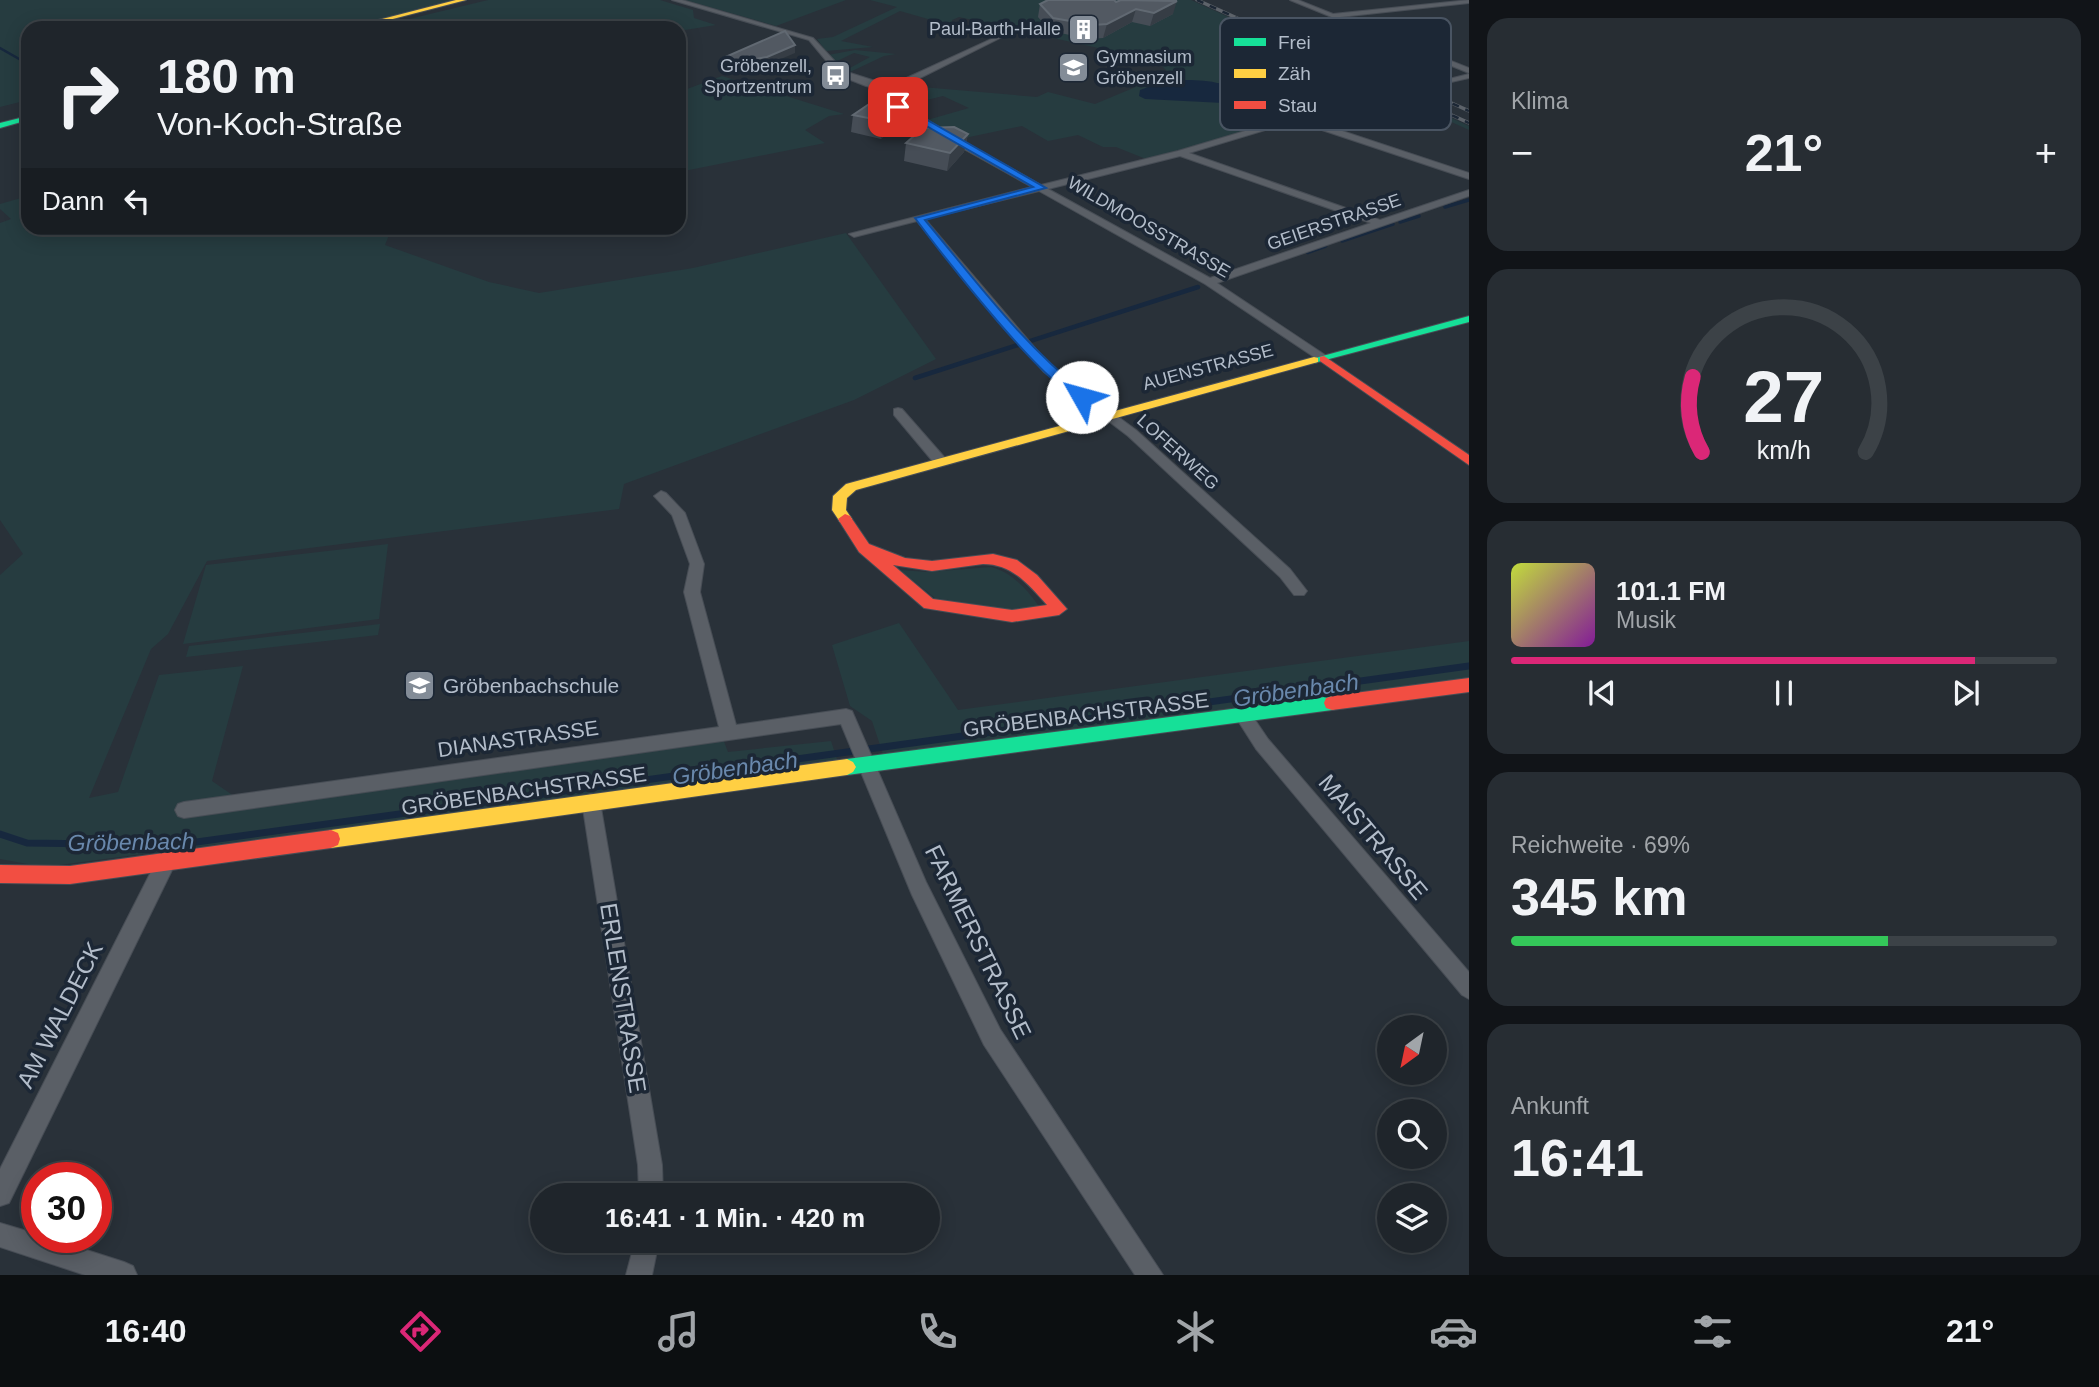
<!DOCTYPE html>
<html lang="de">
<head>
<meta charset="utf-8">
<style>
	body { margin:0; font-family:Helvetica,sans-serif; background:#272d33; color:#f1f3f6; height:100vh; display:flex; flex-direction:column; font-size:26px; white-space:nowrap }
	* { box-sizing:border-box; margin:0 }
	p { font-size:23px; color:#a1a5a9 }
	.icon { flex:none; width:38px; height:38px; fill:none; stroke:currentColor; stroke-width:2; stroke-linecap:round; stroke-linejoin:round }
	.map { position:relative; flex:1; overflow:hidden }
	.drawer { display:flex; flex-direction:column; gap:18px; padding:18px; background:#111418; width:630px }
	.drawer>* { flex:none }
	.hud { position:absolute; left:21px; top:21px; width:665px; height:214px; border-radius:21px; box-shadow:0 4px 18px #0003,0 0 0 2px #3c4247; background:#1f252b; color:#f1f3f6; overflow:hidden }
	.needle { width:46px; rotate:213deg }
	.buttons { position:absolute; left:1377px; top:1015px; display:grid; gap:14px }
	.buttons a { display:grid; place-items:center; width:70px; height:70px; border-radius:50%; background:#1f252b; box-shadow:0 4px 18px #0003,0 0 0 2px #3c4247; font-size:35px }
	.speed { position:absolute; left:21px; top:1162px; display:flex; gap:14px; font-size:35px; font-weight:700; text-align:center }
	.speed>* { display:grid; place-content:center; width:91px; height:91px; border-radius:50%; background:#1f252b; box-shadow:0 4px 18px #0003,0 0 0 2px #3c4247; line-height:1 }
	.speed .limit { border:10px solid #d22; background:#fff; color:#111 }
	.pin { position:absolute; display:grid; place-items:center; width:60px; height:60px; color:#fff; margin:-30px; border-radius:14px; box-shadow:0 4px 10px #0006 }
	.me { position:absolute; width:77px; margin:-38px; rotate:308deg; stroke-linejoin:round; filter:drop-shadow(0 0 5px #0008) }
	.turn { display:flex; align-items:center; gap:24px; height:147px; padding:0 21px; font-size:32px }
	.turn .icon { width:91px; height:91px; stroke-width:2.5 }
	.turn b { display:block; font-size:49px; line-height:60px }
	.then { display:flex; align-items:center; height:66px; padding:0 21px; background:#0003; gap:14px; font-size:26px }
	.big { font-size:52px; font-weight:700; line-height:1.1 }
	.drawer .card { flex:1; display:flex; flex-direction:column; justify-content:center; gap:10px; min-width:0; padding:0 24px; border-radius:21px; background:#272d33 }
	.drawer .dial { align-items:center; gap:0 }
	.dial svg { height:182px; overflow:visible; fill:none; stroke:#3c4247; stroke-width:7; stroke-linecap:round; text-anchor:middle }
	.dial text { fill:#f1f3f6; stroke:none }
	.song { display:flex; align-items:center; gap:21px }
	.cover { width:84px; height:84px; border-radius:10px; background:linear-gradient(135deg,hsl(70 70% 55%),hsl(290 70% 35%)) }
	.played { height:7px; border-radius:4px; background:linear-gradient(90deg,#db2777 85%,#3c4247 85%) }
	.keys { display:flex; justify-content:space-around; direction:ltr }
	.heat { display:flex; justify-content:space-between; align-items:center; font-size:38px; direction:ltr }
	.charge { height:10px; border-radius:5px; background:linear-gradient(90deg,#34c759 69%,#3c4247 0) }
	.trip { position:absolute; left:530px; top:1183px; width:410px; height:70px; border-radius:35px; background:#1f252b; box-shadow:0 4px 18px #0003,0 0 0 2px #3c4247; font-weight:700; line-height:70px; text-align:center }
	.tabs { display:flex; height:112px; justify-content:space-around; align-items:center; background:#0c0f11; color:#a1a5a9 }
	.tabs .icon { width:49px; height:49px }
	.tabs .on { color:#db2777 }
	.tabs b { font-size:32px; color:#f1f3f6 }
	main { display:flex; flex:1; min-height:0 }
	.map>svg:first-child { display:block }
	.green { fill:#263c40 }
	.water { fill:#17283e }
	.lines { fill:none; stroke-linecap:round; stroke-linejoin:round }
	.stream-far3 { stroke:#17283e; stroke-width:2.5 }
	.stream-far2 { stroke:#17283e; stroke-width:3.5 }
	.stream-far1 { stroke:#17283e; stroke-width:4.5 }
	.stream { stroke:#17283e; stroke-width:7 }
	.street-casing { stroke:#474d55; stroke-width:2 }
	.fast-casing { stroke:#474d55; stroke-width:2 }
	.slow-casing { stroke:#474d55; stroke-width:2 }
	.jam-casing { stroke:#474d55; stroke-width:2 }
	.street { fill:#5a5f66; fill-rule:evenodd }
	.fast { fill:#16e098; fill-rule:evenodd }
	.slow { fill:#ffcf43; fill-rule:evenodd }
	.jam { fill:#f24e42; fill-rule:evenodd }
	.rail-casing { stroke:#5d636a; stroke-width:3.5 }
	.rail { stroke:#1c2735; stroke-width:2.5; stroke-dasharray:7; stroke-linecap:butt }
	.wall { fill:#464d56 }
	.shaded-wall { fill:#363d45 }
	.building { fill:#525962; stroke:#616972; stroke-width:2 }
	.route { fill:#1a73e8; stroke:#114b97; stroke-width:2 }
	.labels { text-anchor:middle; stroke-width:7; stroke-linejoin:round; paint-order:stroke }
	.far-poi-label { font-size:18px; fill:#b3bdca; stroke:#1c2735; text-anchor:end }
	.far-street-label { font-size:18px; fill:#b3bdca; stroke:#1c2735 }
	.poi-label { font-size:21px; fill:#b3bdca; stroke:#1c2735; text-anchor:start }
	.street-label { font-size:21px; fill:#b3bdca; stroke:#1c2735 }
	.water-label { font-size:23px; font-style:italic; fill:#6988ac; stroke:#1c2735 }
	.near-street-label { font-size:24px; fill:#b3bdca; stroke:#1c2735 }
	.key { fill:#1c2735; stroke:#495462; stroke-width:2 }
	.key-label { font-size:19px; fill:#b3bdca }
</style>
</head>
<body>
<main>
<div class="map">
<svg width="1469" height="1275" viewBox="0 0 1469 1275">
	<rect width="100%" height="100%" fill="#293139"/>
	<path class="green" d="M 0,0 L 457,0 L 345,28 L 28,28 L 28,100 L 0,107 Z
		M 488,0 L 660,0 L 693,10 L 694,18 L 716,25 L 679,31 L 679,28 L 376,27 Z
		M 685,0 L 846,0 L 776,26 Z
		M 870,0 L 1191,0 L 1469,126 L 1469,130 L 1379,89 L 1296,118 L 1146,159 L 1116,147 L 1103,147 L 1078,135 L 1048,141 L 1022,126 L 960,139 L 927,120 L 969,108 L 943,96 L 903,106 L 901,93 L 910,86 L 1037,97 L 1048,92 L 1095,104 L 1169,73 L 1157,61 L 959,17 L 952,20 L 952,23 L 1000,33 L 991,37 L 900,11 L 841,41 L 873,47 L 826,51 L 817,39 L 833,37 L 897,7 Z
		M 855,50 L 896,54 L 884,56 L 850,72 L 853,74 L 850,75 L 838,69 L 848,69 L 870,57 L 854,53 L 833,63 L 828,55 Z
		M 722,76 L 844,114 L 829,116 L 805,130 L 825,143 L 679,172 L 679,92 Z
		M 28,196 L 28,228 L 402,228 L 391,230 L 385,245 L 489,282 L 539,293 L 693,268 L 846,233 L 936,359 L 854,400 L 624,484 L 619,509 L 207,561 L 168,634 L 151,649 L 89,798 L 118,792 L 159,675 L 243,666 L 212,781 L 247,805 L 723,739 L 728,752 L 831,741 L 838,762 L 44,867 L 0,859 L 0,575 L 23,554 L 0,520 L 0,223 L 11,219 L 0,209 L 0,204 Z
		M 388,544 L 379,619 L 183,644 L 206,565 Z
		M 991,567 C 1011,572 1026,588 1038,605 L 1034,613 L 935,598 L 900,570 L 928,572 Z
		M 899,623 L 958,710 L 1469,641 L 1469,681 L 883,754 L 872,721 L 850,706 L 832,645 Z
		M 380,624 L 378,635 L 186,657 L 189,646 Z"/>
	<path class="water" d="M 1168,80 C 1195,80 1225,78 1246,97 L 1243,104 L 1145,99 L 1139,96 L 1140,90 Z"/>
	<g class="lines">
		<path class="stream-far3" d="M 0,48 L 28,64"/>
		<path class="stream-far2" d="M 1445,207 L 1469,200
			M 1400,222 L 1419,216
			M 1342,241 L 1393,224"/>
		<path class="stream-far1" d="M 1308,252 L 1325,246
			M 915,378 L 1198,287"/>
		<path class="stream" d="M 0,834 L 27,843 L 175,845 L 1469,666"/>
		<defs>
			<path id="street" d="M 672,0 L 682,0 L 813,38 L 844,71 L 894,87 L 900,81 L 1022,25 L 1022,27 L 906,85 L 899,91 L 899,101 L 943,130 L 1041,185 L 1178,151 L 1383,90 L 1383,94 L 1303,118 L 1469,173 L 1469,179 L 1295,121 L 1189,153 L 1380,220 L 1469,190 L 1469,196 L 1217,283 L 1328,357 L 1328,361 L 1320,361 L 1205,284 L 1039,191 L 925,219 L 1052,368 L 1136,430 L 1290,569 L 1307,591 L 1304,595 L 1294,595 L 1280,577 L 1128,436 L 1044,372 L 917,221 L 854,237 L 849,234 L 1032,187 L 937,134 L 892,104 L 891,91 L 866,86 L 838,75 L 809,40 ZM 1180,156 L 1371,223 L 1210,278 L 1048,189 Z
				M 1290,0 L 1298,0 L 1333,14 L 1469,0 L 1469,3 L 1340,17 L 1469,68 L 1469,73 Z
				M 1469,74 L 1469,78 L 1429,87 L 1425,85 Z
				M 898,408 L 902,409 L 945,458 L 945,464 L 935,464 L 894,415 L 894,409 Z
				M 661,491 L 666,493 L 685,513 L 704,564 L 700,592 L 736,725 L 846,709 L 852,711 L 926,882 L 1000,1029 L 1163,1275 L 1135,1275 L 984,1045 L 912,895 L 841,724 L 184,818 L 178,816 L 175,810 L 178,804 L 184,802 L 719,727 L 684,592 L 690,564 L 672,515 L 654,496 Z
				M 1243,709 L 1249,711 L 1268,739 L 1469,972 L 1469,999 L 1462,995 L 1256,749 L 1235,716 L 1237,711 Z
				M 591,794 L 597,796 L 600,802 L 662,1165 L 663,1195 L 639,1195 L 638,1165 L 582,802 L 585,796 Z
				M 167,851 L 174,854 L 177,860 L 174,866 L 9,1203 L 0,1206 L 0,1169 L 160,854 Z
				M 0,1223 L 37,1234 L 37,1237 L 46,1237 L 124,1262 L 133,1266 L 137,1275 L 85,1275 L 0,1247 Z
				M 635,1241 L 659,1241 L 652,1275 L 626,1275 Z"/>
			<path id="fast" d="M 28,116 L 28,120 L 0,128 L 0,123 Z
				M 1469,316 L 1469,322 L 1314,363 L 1308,360 Z
				M 1332,696 L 1338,698 L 1340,703 L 1338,708 L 1332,710 L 847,775 L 841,772 L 838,767 L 841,762 L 847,759 Z"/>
			<path id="slow" d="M 456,0 L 466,0 L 358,28 L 347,28 Z
				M 1314,357 L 1318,358 L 1318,362 L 856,490 L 847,498 L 846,510 L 852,519 L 850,522 L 840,522 L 832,510 L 833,496 L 846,484 Z
				M 847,759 L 853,762 L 856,767 L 853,772 L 847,775 L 331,848 L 324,845 L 322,839 L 324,833 L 331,830 Z"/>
			<path id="jam" d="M 1324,356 L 1469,455 L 1469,465 L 1320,361 L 1320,357 Z
				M 845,514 L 850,516 L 869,544 L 905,558 L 932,561 L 993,554 L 1017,560 L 1037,575 L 1067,609 L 1059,615 L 1012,622 L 924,608 L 859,552 L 838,519 ZM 983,564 C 1012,564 1028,584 1047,605 L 1012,610 L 933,599 L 893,565 L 932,571 Z
				M 1469,678 L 1469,692 L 1332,710 L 1326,708 L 1324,703 L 1326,698 L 1332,696 Z
				M 331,830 L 338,833 L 340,839 L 338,845 L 331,848 L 70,884 L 0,883 L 0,865 L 70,866 Z"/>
		</defs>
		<use href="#street" class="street-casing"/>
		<use href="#fast" class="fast-casing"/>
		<use href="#slow" class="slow-casing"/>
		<use href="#jam" class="jam-casing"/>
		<use href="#street" class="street"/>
		<use href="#fast" class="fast"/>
		<use href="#slow" class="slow"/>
		<use href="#jam" class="jam"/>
		<defs>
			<path id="rail" d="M 1197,0 L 1469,123
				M 1427,92 L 1469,111"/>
		</defs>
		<use href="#rail" class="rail-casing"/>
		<use href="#rail" class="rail"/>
	</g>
	<path class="wall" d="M 1116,2 L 1173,14 L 1150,26 L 1132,22 L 1103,38 L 1090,39 L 1050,31 L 1038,17 L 1040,4 Z
		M 853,115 L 902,118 L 900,119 L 900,123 L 881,139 L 851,132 Z
		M 968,134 L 964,152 L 947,171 L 904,161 L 906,143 Z"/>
	<path class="shaded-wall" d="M 1177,1 L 1173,14 L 1150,26 L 1154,13 Z
		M 1136,9 L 1132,22 L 1103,38 L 1107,24 Z
		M 795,45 L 795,53 L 767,65 L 725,72 L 725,64 Z
		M 904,101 L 902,118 L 900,119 L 900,123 L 881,139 L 883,121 Z
		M 968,134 L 964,152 L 947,171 L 950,153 Z"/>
	<path class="building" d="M 1048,0 L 1114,0 L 1116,2 L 1121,0 L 1177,1 L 1154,13 L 1136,9 L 1107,24 L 1093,25 L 1053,18 L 1040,4 Z
		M 785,31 L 795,45 L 767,57 L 725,64 L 723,58 Z
		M 881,96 L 904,101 L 899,105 L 902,106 L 883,121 L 853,115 Z
		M 954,127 L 968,134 L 950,153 L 906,143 L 923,128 Z"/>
	<path class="route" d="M 895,105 L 901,105 L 1046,188 L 925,220 C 976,281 1023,345 1086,394 L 1086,399 C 1057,404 936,247 915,218 L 1033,187 L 895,108 Z"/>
	<defs>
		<symbol id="building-square" viewBox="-11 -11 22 22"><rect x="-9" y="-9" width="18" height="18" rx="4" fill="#838c97" stroke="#1c2735"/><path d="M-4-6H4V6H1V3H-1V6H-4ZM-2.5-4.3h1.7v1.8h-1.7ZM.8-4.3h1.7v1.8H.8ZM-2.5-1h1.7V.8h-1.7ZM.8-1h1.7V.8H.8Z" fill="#fff"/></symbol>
		<symbol id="school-square" viewBox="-11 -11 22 22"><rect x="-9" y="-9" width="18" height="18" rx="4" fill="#838c97" stroke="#1c2735"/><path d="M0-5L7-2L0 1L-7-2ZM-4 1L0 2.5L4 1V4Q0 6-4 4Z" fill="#fff"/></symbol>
		<symbol id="bus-square" viewBox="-11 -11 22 22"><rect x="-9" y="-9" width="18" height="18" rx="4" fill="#838c97" stroke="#1c2735"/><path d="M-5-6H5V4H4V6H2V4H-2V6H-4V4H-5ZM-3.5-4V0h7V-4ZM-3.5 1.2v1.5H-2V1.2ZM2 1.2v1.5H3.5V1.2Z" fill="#fff"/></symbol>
	</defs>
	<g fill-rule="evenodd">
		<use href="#building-square" x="1066" y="12" width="35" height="35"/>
		<use href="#school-square" x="1056" y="50" width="35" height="35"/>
		<use href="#bus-square" x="818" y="58" width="35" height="35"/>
		<use href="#school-square" x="402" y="668" width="35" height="35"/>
	</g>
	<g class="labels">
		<g class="far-poi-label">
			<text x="1061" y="35">Paul-Barth-Halle</text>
			<text x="1096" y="63" text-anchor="start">Gymnasium<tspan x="1096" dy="21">Gröbenzell</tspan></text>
			<text x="812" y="72">Gröbenzell,<tspan x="812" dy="21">Sportzentrum</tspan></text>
		</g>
		<g class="far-street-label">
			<text transform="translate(1334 222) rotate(-19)" y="6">GEIERSTRASSE</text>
			<text transform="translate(1149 227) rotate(30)" y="6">WILDMOOSSTRASSE</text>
			<text transform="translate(1208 367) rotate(-15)" y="6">AUENSTRASSE</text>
			<text transform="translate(1178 452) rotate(42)" y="6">LOFERWEG</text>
		</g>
		<g class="poi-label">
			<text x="443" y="693">Gröbenbachschule</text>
		</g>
		<g class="street-label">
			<text transform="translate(1086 715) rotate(-7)" y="7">GRÖBENBACHSTRASSE</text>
			<text transform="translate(518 739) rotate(-8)" y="7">DIANASTRASSE</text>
			<text transform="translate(524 791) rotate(-8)" y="7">GRÖBENBACHSTRASSE</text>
		</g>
		<g class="water-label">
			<text transform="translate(1296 690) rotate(-8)" y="8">Gröbenbach</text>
			<text transform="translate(735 768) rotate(-8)" y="8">Gröbenbach</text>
			<text transform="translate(131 842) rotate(-1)" y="8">Gröbenbach</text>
		</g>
		<g class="near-street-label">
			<text transform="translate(1373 837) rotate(50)" y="8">MAISTRASSE</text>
			<text transform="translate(978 942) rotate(64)" y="8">FARMERSTRASSE</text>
			<text transform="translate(623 998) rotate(81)" y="8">ERLENSTRASSE</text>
			<text transform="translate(60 1015) rotate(-63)" y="8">AM WALDECK</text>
		</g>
	</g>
	<rect x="1220" y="18" width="231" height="112" rx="10" class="key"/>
	<rect x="1234" y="38" width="32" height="8" fill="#16e098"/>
	<rect x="1234" y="69" width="32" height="9" fill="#ffcf43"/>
	<rect x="1234" y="101" width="32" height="8" fill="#f24e42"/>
	<g class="key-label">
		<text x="1278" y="49">Frei</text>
		<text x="1278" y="80">Zäh</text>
		<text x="1278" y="112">Stau</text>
	</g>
</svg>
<div class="buttons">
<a><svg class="needle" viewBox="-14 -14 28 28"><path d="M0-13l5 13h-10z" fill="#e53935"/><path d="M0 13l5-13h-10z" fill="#a1a5a9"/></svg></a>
<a><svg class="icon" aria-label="search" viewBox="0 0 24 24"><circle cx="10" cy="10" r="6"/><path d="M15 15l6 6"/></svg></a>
<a><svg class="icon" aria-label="layers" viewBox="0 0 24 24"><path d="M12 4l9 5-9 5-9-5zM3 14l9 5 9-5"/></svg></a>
</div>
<div class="speed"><div class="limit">30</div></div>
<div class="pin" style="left:898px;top:107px;background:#d93025"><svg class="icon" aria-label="arrive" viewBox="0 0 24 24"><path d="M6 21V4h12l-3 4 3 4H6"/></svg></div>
<svg class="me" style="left:1082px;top:397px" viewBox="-20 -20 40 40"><circle r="19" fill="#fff"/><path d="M0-13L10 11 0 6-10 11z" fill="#1a73e8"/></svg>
<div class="trip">16:41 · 1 Min. · 420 m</div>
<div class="hud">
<div class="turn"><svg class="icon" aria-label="right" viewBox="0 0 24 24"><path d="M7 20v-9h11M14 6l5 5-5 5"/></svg><div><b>180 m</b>Von-Koch-Straße</div></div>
<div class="then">Dann<svg class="icon" aria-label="left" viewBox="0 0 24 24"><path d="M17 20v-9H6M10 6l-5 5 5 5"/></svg></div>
</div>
</div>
<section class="drawer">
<div class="card"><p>Klima</p>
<div class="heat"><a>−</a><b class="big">21°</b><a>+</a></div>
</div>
<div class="card dial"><svg viewBox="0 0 100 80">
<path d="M14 69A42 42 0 1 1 86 69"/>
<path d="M14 69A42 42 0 0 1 10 36" stroke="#db2777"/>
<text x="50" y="56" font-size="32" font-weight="700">27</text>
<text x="50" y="72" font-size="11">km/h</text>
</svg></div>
<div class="card">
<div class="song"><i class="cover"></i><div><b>101.1 FM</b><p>Musik</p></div></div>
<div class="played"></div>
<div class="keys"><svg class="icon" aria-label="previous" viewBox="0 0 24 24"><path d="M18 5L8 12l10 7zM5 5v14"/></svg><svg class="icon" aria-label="pause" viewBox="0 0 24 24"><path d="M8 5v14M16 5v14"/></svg><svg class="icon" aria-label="next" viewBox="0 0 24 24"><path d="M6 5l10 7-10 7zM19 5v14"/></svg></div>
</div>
<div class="card"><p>Reichweite · 69%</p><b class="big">345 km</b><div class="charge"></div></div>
<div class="card"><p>Ankunft</p><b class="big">16:41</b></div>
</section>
</main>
<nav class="tabs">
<b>16:40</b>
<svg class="icon on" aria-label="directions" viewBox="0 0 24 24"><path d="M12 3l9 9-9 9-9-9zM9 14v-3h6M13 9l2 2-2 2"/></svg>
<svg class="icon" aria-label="music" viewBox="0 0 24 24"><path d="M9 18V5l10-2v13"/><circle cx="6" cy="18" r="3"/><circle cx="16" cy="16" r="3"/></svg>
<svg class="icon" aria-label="phone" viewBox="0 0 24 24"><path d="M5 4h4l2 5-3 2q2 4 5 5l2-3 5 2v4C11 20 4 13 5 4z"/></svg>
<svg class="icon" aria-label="climate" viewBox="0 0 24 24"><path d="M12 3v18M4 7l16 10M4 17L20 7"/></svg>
<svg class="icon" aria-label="car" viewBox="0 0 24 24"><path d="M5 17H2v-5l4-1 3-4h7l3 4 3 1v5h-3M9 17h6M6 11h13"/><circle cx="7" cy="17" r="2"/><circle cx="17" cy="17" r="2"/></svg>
<svg class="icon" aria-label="filters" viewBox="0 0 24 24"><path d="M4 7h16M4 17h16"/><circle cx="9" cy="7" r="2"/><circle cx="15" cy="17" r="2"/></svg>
<b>21°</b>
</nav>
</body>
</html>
